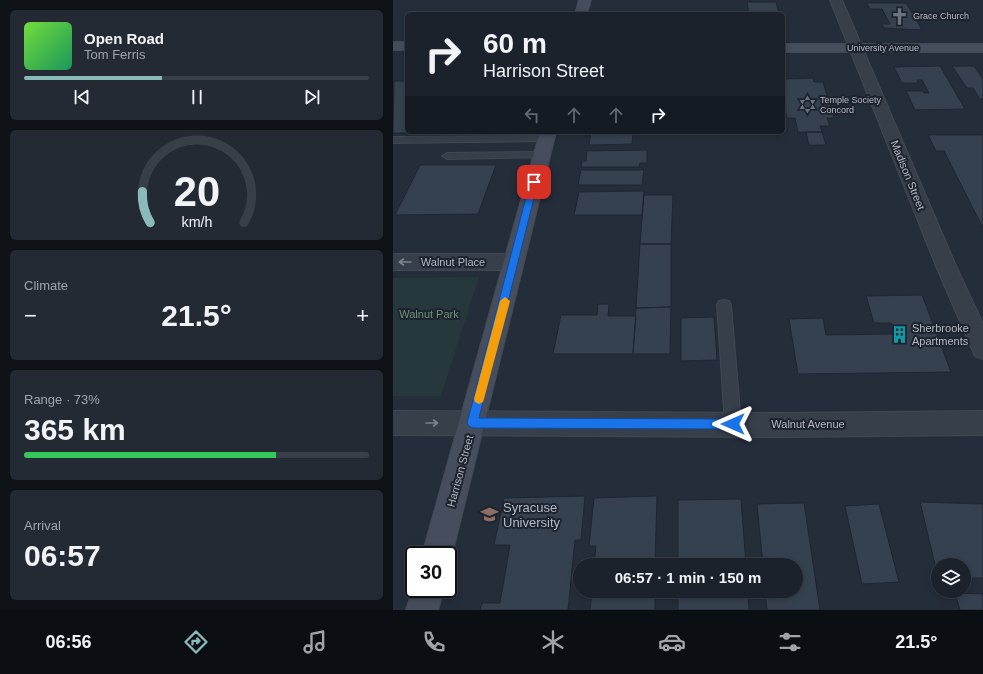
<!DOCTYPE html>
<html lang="en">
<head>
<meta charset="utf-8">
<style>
	body { margin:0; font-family:Helvetica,sans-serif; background:#242a34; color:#f1f3f6; height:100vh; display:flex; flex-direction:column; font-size:15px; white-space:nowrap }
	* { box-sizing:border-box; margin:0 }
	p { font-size:13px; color:#a0a4a9 }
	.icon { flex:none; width:22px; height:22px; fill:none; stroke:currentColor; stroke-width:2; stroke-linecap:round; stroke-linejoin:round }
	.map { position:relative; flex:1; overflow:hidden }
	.side { display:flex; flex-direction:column; gap:10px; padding:10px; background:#0f1318; width:393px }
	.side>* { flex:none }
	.top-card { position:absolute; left:12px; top:12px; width:380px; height:122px; border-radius:6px; box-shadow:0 2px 6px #0003,0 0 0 1px #393f48; background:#1b222c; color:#f1f3f6; overflow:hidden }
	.fabs { position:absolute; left:538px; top:558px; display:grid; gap:8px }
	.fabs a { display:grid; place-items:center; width:40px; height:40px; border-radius:50%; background:#1b222c; box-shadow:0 2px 6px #0003,0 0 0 1px #393f48; font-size:20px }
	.speed { position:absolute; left:12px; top:546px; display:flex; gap:8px; font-size:20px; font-weight:700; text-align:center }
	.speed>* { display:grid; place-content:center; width:52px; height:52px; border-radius:50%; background:#1b222c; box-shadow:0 2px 6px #0003,0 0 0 1px #393f48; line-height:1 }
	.speed .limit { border:2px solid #111; border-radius:6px; background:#fff; color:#111 }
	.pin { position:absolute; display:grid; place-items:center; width:34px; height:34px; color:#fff; margin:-17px; border-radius:8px; box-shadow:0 2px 6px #0006 }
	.me { position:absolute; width:44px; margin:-22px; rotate:270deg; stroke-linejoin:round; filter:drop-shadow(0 0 3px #0008) }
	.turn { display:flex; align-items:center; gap:14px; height:84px; padding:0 12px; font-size:18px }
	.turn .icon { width:52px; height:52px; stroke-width:2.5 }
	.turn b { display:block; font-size:28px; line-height:34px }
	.lanes { display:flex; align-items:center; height:38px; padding:0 12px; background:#0003; justify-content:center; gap:20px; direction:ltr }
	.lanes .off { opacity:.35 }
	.big { font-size:30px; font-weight:800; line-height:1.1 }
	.side .card { flex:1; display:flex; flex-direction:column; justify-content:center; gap:6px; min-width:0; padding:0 14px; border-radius:6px; background:#242a34 }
	.side .dial { align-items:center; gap:0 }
	.dial svg { height:104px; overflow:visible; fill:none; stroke:#393f48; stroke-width:7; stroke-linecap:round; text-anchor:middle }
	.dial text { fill:#f1f3f6; stroke:none }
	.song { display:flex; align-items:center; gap:12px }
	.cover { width:48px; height:48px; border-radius:6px; background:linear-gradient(135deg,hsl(100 70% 55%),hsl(150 70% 35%)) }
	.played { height:4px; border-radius:2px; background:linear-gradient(90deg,#8bbbb9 40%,#393f48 40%) }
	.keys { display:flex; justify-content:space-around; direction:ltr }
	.heat { display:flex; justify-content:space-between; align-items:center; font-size:22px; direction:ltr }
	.charge { height:6px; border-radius:3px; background:linear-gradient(90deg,#34c759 73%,#393f48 0) }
	.trip { position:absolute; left:180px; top:558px; width:230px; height:40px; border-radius:20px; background:#1b222c; box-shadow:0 2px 6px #0003,0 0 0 1px #393f48; font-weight:800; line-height:40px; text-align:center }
	.tab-bar { display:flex; height:64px; justify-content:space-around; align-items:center; background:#0b0e12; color:#a0a4a9 }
	.tab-bar .icon { width:28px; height:28px }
	.tab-bar .on { color:#8bbbb9 }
	.tab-bar b { font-size:18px; color:#f1f3f6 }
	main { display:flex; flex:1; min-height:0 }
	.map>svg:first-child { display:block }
	.green { fill:#26383b }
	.building { fill:#364150; stroke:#1f2631 }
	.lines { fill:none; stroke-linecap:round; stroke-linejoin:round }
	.lane-casing { stroke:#414853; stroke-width:2 }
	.street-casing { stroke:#414853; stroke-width:2 }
	.secondary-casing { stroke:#414853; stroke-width:2 }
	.lane { fill:#373f4b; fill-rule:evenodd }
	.street { fill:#373f4b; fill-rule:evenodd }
	.secondary { fill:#464e5d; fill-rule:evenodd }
	.oneway { stroke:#7b838f }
	.route { fill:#1a73e8; stroke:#114b97 }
	.slow { fill:#f59e0b }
	.labels { text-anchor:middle; stroke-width:4; stroke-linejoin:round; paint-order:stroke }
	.far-poi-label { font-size:9px; fill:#b3bac6; stroke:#1d242f; text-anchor:start }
	.far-street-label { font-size:9px; fill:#b3bac6; stroke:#1d242f }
	.street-label { font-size:11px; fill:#b3bac6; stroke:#1d242f }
	.park-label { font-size:11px; fill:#6b9676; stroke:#1d242f }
	.poi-label { font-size:11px; fill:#b3bac6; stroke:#1d242f; text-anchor:start }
	.near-poi-label { font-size:13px; fill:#b3bac6; stroke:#1d242f; text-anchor:start }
</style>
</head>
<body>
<main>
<section class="side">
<div class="card">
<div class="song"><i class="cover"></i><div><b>Open Road</b><p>Tom Ferris</p></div></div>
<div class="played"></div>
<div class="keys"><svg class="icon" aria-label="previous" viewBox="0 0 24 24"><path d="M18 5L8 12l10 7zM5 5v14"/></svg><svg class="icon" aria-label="pause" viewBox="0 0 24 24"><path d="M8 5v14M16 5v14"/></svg><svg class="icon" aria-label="next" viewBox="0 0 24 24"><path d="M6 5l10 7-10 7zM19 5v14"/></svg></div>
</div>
<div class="card dial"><svg viewBox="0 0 100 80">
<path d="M14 69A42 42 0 1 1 86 69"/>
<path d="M14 69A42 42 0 0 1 8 45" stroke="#8bbbb9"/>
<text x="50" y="56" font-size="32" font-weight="700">20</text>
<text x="50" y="72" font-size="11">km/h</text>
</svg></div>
<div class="card"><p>Climate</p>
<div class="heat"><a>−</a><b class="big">21.5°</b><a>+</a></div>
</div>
<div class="card"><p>Range · 73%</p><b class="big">365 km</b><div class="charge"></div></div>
<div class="card"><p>Arrival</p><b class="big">06:57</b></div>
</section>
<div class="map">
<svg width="590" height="610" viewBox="0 0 590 610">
	<rect width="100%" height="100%" fill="#242d3a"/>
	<path class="green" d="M 86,277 L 48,396 L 0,396 L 0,278 Z"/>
	<path class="building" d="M 354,2 L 383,2 L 386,14 L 356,13 Z
		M 474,3 L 513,3 L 529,30 L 491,28 L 489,24 L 497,24 L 489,9 L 477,9 Z
		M 547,66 L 572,109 L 522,110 L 513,91 L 530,91 L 531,93 L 536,93 L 529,80 L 524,80 L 525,83 L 509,83 L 501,67 Z
		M 559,66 L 581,66 L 590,79 L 590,99 L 587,99 L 580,88 L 574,88 Z
		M 420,78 L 421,82 L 430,82 L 441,118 L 434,118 L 437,126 L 427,126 L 429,132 L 405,132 L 402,118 L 394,118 L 390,98 L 390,83 L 393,83 L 392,79 Z
		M 1,81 L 14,81 L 14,132 L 105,132 L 104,134 L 0,133 Z
		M 198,132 L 240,132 L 239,144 L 196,145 Z
		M 413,132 L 429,132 L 433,145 L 416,145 Z
		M 535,135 L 590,135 L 590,228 L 551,151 L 543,151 Z
		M 254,150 L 254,163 L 247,163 L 246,167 L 188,167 L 189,161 L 193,161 L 194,151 Z
		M 27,165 L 103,165 L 85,214 L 2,215 Z
		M 188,170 L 251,170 L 249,185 L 185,185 Z
		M 251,191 L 249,215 L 181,215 L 186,192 Z
		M 251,195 L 280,195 L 278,244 L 247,244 Z
		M 247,244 L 278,244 L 278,307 L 243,308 Z
		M 529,295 L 558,372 L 405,374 L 396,319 L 430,318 L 433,335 L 501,334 L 498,323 L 481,323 L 473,296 Z
		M 205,304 L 216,304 L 215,316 L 243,316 L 240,354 L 160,354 L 168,315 L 204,315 Z
		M 278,307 L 277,354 L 240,354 L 243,308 Z
		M 321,317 L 324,360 L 288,361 L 288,318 Z
		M 192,496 L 188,540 L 182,540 L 175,610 L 87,610 L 89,603 L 107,603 L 117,545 L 101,545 L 111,498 Z
		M 264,496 L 262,565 L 201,565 L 203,546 L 196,546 L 201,498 Z
		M 348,499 L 353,565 L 285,565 L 285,500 Z
		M 527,502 L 590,504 L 590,578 L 571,578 L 571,565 L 545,565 L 545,577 Z
		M 411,503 L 427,610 L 374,610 L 372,591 L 403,591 L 403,565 L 370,565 L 364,504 Z
		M 486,504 L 506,582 L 469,584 L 452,506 Z
		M 199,591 L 262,591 L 262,610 L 197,610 Z
		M 285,591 L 355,591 L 356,610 L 285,610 Z
		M 562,593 L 590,594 L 590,610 L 567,610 Z"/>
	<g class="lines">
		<defs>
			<path id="lane" d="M 153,136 L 158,139 L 156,141 L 0,143 L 0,137 Z
				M 148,152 L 152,153 L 153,155 L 152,157 L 54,159 L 49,156 L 54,153 Z
				M 331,300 L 336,301 L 338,305 L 348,424 L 345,429 L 340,431 L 335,429 L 332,424 L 324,305 L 326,301 Z"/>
			<path id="street" d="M 437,0 L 449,0 L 563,266 L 590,324 L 590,359 L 582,356 L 543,266 Z
				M 0,254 L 121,254 L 128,257 L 131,262 L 128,267 L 121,270 L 0,270 Z
				M 0,411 L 391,413 L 590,411 L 590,435 L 391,437 L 0,435 Z"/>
			<path id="secondary" d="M 186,0 L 198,0 L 194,14 L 182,14 Z
				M 0,42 L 14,42 L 14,50 L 0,50 Z
				M 390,44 L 590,44 L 590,52 L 390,52 Z
				M 147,132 L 163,132 L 59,555 L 55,565 L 55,555 L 29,555 Z
				M 21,585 L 21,589 L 51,589 L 45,610 L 13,610 Z"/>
		</defs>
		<use href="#lane" class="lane-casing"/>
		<use href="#street" class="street-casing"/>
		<use href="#secondary" class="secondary-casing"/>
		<use href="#lane" class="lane"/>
		<use href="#street" class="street"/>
		<use href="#secondary" class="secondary"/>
	</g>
	<defs><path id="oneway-shaft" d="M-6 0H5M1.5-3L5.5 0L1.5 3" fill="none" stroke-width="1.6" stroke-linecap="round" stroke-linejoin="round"/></defs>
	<g class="oneway">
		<use href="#oneway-shaft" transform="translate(12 262) rotate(-180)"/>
		<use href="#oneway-shaft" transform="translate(39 423)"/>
	</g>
	<path class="route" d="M 141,179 L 145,182 L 86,418 L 340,419 L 344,421 L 345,424 L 344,428 L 340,429 L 80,428 L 76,426 L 74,423 L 137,182 Z"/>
	<path class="slow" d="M 112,297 L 117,301 L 91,399 L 90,402 L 86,404 L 82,402 L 81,399 L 107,301 Z"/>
	<defs>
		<symbol id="church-bare" viewBox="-9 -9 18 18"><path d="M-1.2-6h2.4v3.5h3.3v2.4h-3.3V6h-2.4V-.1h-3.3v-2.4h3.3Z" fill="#6b7280" stroke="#1d242f" stroke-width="2.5" paint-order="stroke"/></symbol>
		<symbol id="synagogue-bare" viewBox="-9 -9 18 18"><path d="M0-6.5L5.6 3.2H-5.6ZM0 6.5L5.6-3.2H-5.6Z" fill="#6b7280" stroke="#1d242f" stroke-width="2.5" paint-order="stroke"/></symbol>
		<symbol id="building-bare" viewBox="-9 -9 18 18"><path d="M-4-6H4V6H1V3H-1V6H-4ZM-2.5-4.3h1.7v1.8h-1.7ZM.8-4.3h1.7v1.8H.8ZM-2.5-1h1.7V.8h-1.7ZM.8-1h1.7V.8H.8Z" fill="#0f9aa8" stroke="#1d242f" stroke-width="2.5" paint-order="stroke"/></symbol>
		<symbol id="university-bare" viewBox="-9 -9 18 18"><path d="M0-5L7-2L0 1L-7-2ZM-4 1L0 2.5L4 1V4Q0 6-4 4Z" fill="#8d6e63" stroke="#1d242f" stroke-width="2.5" paint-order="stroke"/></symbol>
	</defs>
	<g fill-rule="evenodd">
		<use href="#church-bare" x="494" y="4" width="25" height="25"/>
		<use href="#synagogue-bare" x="402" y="92" width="25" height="25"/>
		<use href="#building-bare" x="494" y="322" width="25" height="25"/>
		<use href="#university-bare" x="84" y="502" width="25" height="25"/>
	</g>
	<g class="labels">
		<g class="far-poi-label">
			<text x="520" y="19">Grace Church</text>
			<text x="427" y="103">Temple Society<tspan x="427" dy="10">Concord</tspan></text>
		</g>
		<g class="far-street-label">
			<text x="490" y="51">University Avenue</text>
		</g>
		<g class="street-label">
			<text transform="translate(515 175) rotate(68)" y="4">Madison Street</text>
			<text x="60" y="266">Walnut Place</text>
			<text x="415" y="428">Walnut Avenue</text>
			<text transform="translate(67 471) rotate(-75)" y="4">Harrison Street</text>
		</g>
		<g class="park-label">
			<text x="36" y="318">Walnut Park</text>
		</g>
		<g class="poi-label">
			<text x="519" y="332">Sherbrooke<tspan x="519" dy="13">Apartments</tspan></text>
		</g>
		<g class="near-poi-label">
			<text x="110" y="512">Syracuse<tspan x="110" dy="15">University</tspan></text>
		</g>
	</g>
</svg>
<div class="fabs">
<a><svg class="icon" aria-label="layers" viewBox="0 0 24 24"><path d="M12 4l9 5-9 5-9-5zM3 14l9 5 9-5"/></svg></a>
</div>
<div class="speed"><div class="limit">30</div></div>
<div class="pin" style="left:141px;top:182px;background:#d93025"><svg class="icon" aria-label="arrive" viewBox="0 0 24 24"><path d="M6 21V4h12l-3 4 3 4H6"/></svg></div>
<svg class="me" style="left:340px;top:424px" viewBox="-20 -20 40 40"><path d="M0-17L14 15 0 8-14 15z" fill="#1a73e8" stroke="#fff" stroke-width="4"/></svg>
<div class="trip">06:57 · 1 min · 150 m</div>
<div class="top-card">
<div class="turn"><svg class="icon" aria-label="right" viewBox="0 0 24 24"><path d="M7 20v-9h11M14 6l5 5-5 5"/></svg><div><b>60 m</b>Harrison Street</div></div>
<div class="lanes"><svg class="icon off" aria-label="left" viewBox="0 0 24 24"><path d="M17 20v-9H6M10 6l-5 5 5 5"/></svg><svg class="icon off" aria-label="ahead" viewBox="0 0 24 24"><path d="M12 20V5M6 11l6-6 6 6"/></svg><svg class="icon off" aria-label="ahead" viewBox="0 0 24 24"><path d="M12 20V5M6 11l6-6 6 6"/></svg><svg class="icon" aria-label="right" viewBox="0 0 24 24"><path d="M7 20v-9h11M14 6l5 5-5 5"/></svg></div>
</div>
</div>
</main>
<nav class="tab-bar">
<b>06:56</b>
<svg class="icon on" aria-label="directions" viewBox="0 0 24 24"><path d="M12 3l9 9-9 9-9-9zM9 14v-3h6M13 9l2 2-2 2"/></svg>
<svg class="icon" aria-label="music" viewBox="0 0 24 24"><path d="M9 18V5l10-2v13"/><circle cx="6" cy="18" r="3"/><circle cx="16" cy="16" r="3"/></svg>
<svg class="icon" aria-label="phone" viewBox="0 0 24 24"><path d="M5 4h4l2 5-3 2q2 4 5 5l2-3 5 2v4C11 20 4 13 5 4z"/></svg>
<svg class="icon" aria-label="climate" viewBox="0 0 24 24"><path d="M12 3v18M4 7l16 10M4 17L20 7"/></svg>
<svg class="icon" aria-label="car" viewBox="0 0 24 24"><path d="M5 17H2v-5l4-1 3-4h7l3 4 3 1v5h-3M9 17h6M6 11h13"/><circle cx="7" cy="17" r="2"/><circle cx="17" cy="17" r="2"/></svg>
<svg class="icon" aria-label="filters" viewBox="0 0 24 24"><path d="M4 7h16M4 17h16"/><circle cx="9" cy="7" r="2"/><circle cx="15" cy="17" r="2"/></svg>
<b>21.5°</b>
</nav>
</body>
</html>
